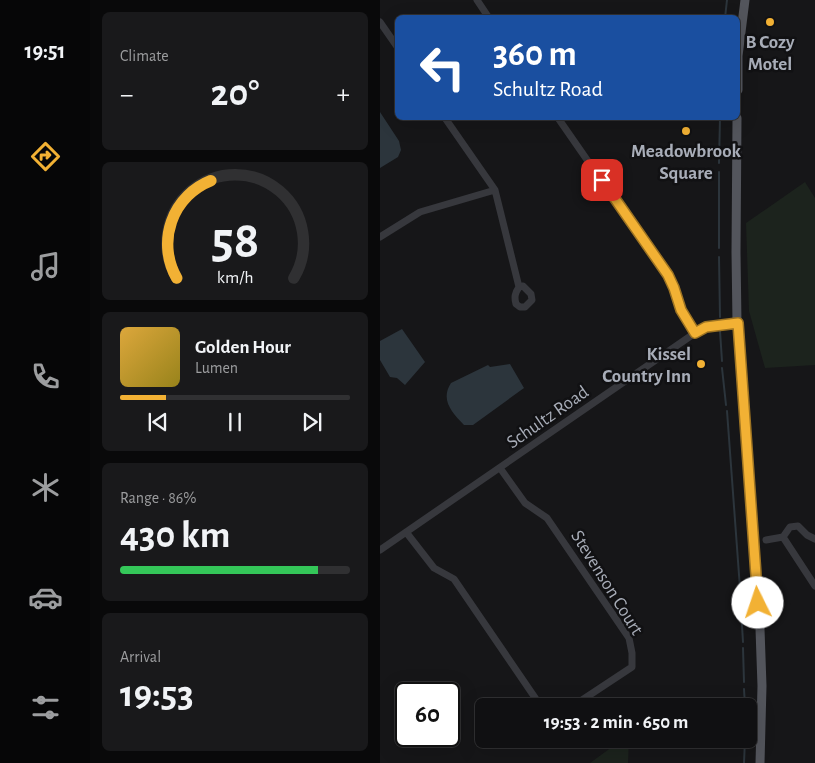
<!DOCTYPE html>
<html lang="en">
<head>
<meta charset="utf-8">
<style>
	body { margin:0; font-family:"Alegreya Sans",sans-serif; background:#19191b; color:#f1f3f6; height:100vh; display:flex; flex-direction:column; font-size:19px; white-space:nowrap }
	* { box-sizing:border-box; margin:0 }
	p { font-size:16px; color:#9c9d9f }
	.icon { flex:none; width:28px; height:28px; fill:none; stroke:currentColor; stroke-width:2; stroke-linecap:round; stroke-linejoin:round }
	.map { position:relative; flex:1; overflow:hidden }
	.sheet { display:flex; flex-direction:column; gap:12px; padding:12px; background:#09090a; width:290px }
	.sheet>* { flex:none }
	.top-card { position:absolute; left:15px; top:15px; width:345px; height:105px; border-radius:8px; box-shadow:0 5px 20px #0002,0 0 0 1px #303032; background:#1a4fa0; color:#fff; overflow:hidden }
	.speed { position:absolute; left:15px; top:682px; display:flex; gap:10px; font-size:25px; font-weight:700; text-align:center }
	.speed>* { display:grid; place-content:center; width:65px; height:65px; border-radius:50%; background:#101012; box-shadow:0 5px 20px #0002,0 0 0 1px #303032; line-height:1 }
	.speed .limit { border:2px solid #111; border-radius:8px; background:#fff; color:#111 }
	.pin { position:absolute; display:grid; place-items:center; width:42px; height:42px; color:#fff; margin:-21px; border-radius:10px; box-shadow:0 2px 8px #0006 }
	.me { position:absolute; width:55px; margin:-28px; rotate:356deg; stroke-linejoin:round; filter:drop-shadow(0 0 4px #0008) }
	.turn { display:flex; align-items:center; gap:18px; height:105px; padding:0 15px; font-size:22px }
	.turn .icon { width:65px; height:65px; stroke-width:2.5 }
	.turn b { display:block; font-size:35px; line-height:42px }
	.big { font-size:38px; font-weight:600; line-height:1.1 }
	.sheet .widget { flex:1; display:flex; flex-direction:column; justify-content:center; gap:8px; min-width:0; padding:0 18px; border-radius:8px; background:#19191b }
	.sheet .dial { align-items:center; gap:0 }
	.dial svg { height:130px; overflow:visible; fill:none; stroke:#303032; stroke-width:7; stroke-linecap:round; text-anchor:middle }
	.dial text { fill:#f1f3f6; stroke:none }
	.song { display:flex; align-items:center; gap:15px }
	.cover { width:60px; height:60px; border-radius:8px; background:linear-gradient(135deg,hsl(40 70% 55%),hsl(50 70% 35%)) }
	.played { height:5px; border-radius:2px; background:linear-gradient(90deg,#f2b134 20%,#303032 20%) }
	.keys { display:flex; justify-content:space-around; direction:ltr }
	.heat { display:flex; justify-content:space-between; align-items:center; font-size:28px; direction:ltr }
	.charge { height:8px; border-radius:4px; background:linear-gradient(90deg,#34c759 86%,#303032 0) }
	.trip { position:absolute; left:95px; top:698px; width:282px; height:50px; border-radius:8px; background:#101012; box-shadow:0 5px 20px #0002,0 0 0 1px #303032; font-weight:600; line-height:50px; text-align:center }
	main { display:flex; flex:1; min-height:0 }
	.menu { display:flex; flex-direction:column; width:90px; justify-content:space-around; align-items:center; background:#060607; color:#9c9d9f }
	.menu .icon { width:35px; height:35px }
	.menu .selected { color:#f2b134 }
	.menu b { font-size:22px; color:#f1f3f6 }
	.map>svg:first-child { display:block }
	.green { fill:#1c231d }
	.water { fill:#2c353c }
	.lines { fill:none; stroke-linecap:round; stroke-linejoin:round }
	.stream { stroke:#2c353c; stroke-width:2 }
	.minor { stroke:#37383d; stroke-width:7 }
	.major { stroke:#53555c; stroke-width:9 }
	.route-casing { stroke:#9d7322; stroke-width:12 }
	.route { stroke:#f2b134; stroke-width:9 }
	.poi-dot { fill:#f2b134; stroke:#111113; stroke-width:2 }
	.labels { text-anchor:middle; stroke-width:5; stroke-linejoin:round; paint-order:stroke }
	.poi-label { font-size:19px; font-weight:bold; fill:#a8adb8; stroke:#111113 }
	.street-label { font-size:19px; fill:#a8adb8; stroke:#111113 }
</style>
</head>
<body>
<main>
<nav class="menu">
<b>19:51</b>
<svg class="icon selected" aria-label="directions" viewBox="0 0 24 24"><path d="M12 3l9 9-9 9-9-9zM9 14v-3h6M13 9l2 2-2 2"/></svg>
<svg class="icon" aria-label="music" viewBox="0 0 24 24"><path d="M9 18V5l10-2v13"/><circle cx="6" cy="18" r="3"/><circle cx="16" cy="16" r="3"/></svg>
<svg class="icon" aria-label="phone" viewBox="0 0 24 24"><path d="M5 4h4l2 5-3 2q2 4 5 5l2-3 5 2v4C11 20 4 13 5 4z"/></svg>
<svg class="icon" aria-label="climate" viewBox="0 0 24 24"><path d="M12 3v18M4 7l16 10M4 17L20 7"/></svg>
<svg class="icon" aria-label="car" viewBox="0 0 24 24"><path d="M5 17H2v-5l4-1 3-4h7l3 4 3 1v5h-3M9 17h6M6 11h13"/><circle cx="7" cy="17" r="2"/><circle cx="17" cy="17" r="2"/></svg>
<svg class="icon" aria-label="filters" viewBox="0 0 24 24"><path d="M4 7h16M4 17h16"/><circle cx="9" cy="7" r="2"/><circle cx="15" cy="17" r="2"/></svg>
</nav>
<section class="sheet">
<div class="widget"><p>Climate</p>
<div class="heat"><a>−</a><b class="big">20°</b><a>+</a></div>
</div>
<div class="widget dial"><svg viewBox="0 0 100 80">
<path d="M14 69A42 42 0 1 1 86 69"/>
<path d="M14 69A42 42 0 0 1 35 9" stroke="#f2b134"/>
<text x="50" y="56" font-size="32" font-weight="700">58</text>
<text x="50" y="72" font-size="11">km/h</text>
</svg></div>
<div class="widget">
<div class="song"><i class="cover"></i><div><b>Golden Hour</b><p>Lumen</p></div></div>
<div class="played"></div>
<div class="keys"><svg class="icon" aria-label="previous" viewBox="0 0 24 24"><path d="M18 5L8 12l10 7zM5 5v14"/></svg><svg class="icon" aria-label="pause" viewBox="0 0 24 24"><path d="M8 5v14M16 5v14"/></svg><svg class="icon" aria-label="next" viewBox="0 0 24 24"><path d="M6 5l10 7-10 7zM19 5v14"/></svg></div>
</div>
<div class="widget"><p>Range · 86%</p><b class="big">430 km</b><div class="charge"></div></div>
<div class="widget"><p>Arrival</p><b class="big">19:53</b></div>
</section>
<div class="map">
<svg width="435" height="763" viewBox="0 0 435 763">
	<rect width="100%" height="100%" fill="#161618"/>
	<path class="green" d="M 425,182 L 435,198 L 435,365 L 385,368 L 369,311 L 366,223 Z
		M 243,739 L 249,739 L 248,763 L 210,763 Z"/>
	<path class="water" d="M 0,112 L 19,141 L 21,150 L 18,157 L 0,168 Z
		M 22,329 L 45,362 L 25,385 L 17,378 L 10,377 L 0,360 L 0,341 Z
		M 130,364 L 144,388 L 93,425 L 84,425 C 72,412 60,400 71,383 L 108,365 L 110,367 Z"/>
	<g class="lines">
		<path class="stream" d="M 345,18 L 347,0
			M 339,163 L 340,118
			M 339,172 L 339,248
			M 339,257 L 340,317
			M 340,331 L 342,361
			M 342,368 L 346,405
			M 347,411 L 361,602
			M 361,609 L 363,642
			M 363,648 L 364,682
			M 364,689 L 365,706
			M 364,763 L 365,739"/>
		<path class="minor" d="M 97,0 L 109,18
			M 0,22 L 18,48
			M 65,118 L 115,190 L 139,287 C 135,293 134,297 136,304 L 140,307 L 145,307 L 152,300 L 151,294 L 143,286 L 139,287
			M 178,118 L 287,275 L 295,288 L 301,310 L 315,333
			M 0,237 L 40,212 L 115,190
			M 120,468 L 145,503 L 167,518 L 249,638 L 252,653 L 252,667 L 193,706
			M 26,532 L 54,568 L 74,579 L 160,705 L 163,706
			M 403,537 L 435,586
			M 386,540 L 403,537 L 410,527 L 418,526 L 427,535 L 435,539
			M 0,550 L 315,333 L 325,327 L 357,323"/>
		<path class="major" d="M 358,90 L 358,56 L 365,0
			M 357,118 L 356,252 L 357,323 L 380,629 L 382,686 L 380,763"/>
	</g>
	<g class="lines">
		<defs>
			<path id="route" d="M 222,180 L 288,275 L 294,288 L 301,310 L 315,333 L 326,327 L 358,323 L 378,603"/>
		</defs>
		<use href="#route" class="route-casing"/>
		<use href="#route" class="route"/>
	</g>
	<g class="poi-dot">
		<circle cx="390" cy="22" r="5"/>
		<circle cx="306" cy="131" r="5"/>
		<circle cx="321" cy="364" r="5"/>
	</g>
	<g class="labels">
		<g class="poi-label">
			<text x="390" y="48">B Cozy<tspan x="390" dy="22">Motel</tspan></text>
			<text x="306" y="157">Meadowbrook<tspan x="306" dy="22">Square</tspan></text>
			<text x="311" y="360" text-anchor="end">Kissel<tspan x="311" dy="22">Country Inn</tspan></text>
		</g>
		<g class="street-label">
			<text transform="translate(167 416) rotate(-35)" y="7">Schultz Road</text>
			<text transform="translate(228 582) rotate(58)" y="7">Stevenson Court</text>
		</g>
	</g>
</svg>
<div class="speed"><div class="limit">60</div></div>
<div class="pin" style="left:222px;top:180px;background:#d93025"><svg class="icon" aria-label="arrive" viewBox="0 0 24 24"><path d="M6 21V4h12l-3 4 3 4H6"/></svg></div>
<svg class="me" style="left:378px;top:603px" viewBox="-20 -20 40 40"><circle r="19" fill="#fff"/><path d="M0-13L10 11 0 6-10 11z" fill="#f2b134"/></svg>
<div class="trip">19:53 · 2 min · 650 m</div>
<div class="top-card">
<div class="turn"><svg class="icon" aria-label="left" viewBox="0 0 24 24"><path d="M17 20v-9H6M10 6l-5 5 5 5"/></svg><div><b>360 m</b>Schultz Road</div></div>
</div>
</div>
</main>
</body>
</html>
